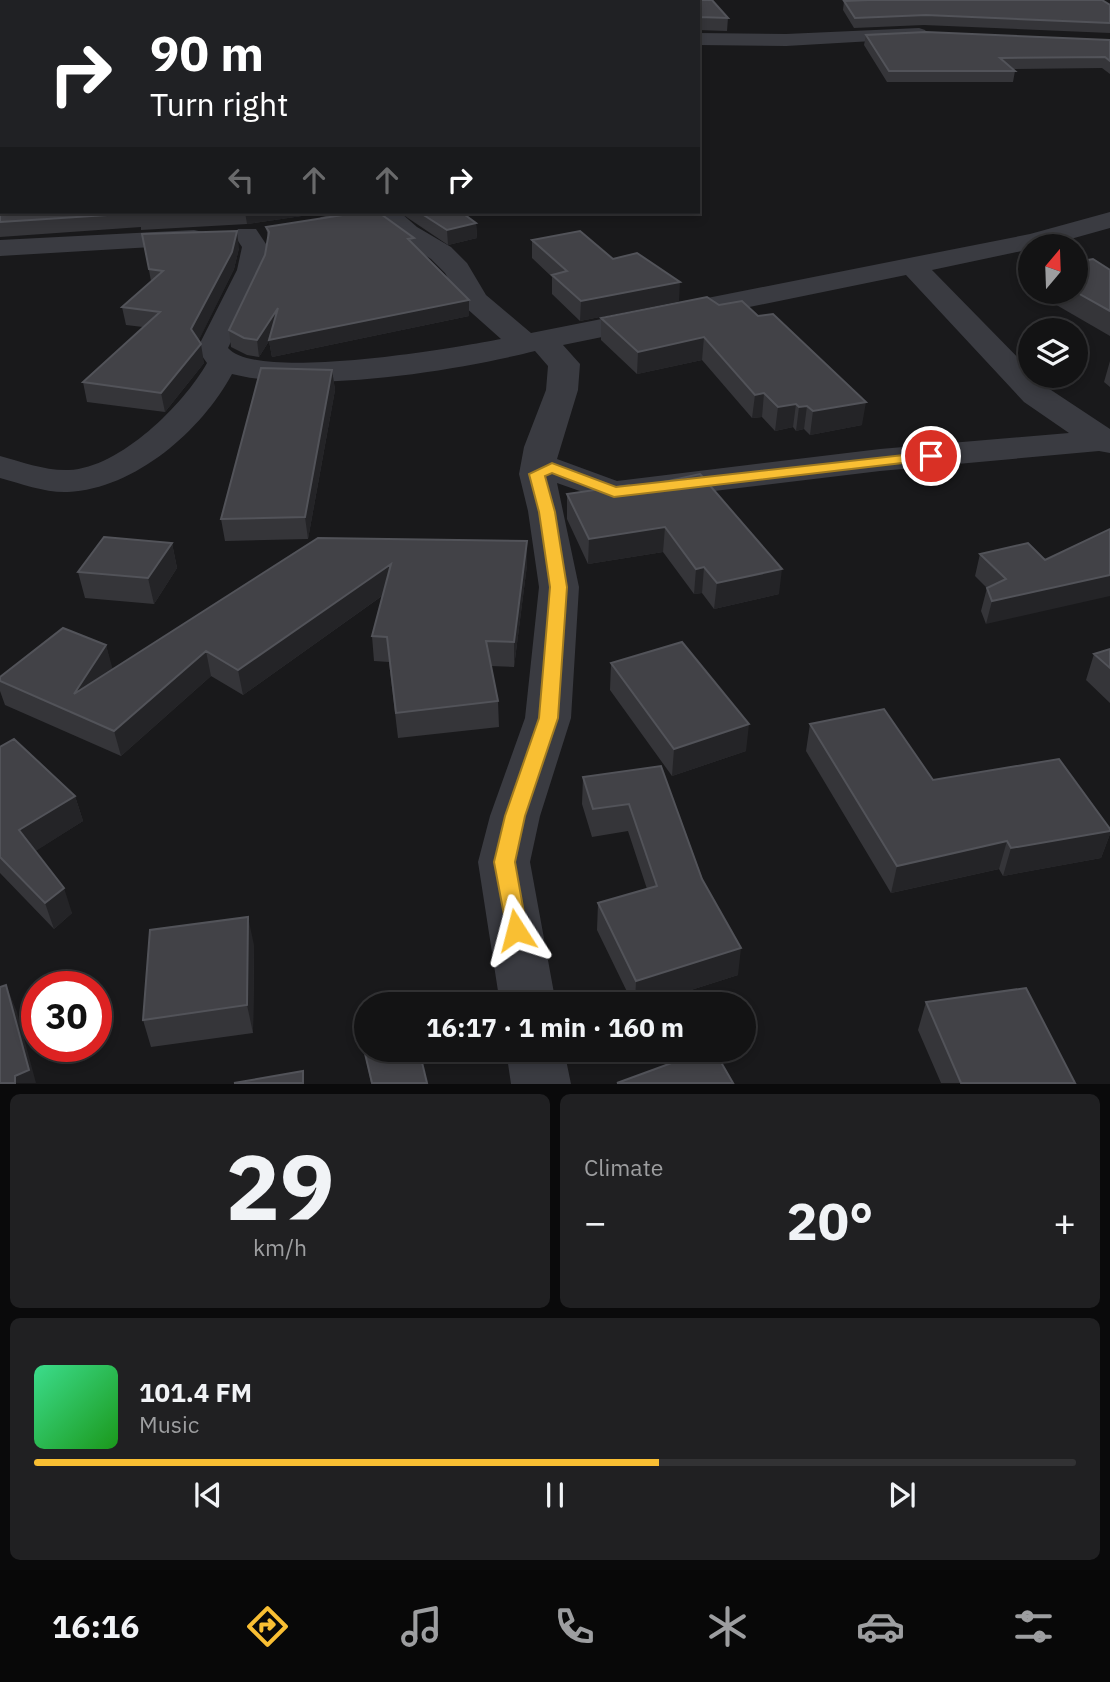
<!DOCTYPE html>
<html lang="en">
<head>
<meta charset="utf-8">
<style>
	body { margin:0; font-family:"IBM Plex Sans",sans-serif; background:#202022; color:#f1f3f6; height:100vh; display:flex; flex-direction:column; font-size:26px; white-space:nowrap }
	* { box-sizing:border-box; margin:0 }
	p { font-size:23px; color:#9d9ea0 }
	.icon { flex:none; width:38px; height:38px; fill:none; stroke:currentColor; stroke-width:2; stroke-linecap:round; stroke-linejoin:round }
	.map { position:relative; height:1084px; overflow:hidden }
	.details { display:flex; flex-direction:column; gap:10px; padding:10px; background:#0a0a0b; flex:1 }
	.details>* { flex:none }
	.guide { position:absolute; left:0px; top:0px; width:700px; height:214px; box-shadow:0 4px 10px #0003,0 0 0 2px #323234; background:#202124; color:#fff; overflow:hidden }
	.needle { width:46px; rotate:19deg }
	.buttons { position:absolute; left:1018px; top:234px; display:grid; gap:14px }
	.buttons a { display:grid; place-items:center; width:70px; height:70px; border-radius:50%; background:#131314; box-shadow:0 4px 10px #0003,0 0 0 2px #323234; font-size:35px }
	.speed { position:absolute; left:21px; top:971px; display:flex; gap:14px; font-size:35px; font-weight:700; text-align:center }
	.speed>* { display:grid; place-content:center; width:91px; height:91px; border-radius:50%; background:#131314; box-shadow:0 4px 10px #0003,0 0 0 2px #323234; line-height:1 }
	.speed .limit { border:10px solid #d22; background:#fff; color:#111 }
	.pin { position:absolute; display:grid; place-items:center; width:60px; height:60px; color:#fff; margin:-30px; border:4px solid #fff; border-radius:50%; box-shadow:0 2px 7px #0007 }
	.me { position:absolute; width:77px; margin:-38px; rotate:351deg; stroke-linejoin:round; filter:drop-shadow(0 0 5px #0008) }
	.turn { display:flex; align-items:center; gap:24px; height:147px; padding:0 35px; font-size:32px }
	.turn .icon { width:91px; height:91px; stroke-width:2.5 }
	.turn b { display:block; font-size:49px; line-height:60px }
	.lanes { display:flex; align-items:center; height:66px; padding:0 35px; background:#0003; justify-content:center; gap:35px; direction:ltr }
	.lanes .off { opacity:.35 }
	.big { font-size:52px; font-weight:800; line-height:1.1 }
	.details .tile { flex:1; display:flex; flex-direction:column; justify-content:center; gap:10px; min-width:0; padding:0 24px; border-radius:10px; background:#202022 }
	.details .dial { align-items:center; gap:0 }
	.dial b { font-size:91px; line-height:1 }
	.song { display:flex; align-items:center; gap:21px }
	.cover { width:84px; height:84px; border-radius:10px; background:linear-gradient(135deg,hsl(150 70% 55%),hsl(120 70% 35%)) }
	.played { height:7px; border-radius:4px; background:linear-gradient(90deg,#f9bf33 60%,#323234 60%) }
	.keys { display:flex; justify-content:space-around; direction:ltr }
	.heat { display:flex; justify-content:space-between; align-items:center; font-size:38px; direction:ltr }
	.details .tiles { flex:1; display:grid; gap:10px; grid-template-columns:1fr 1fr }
	.tile:last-child { grid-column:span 2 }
	.trip { position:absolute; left:354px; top:992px; width:402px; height:70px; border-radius:35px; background:#131314; box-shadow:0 4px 10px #0003,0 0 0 2px #323234; font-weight:800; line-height:70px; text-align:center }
	.tab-bar { display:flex; height:112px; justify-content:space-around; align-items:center; background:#080808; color:#9d9ea0 }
	.tab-bar .icon { width:49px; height:49px }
	.tab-bar .selected { color:#f9bf33 }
	.tab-bar b { font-size:32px; color:#f1f3f6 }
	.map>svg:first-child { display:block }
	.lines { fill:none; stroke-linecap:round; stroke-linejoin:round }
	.minor { fill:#3a3b41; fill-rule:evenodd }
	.wall { fill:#353539 }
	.shaded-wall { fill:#242427 }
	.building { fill:#424247; stroke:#525359; stroke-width:2 }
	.route { fill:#f9bf33; stroke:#a27c21; stroke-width:2 }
</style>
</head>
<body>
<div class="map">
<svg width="1110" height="1084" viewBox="0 0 1110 1084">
	<rect width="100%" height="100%" fill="#19191b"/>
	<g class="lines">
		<path class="minor" d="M 919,28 L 925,30 L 928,34 L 925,38 L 786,46 L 698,45 L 698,33 L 786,34 Z
			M 346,212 L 401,213 L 417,227 L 451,247 L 467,263 L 486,295 L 531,333 L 1030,234 L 1110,212 L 1110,228 L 1042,247 L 1031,247 L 1031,249 L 932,270 L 1031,371 L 1031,376 L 1036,376 L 1048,388 L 1110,429 L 1110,453 L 1099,451 L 880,471 L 614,503 L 557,483 L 579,587 L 571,718 L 540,816 L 530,862 L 556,1004 L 500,1004 L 478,862 L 490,816 L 525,718 L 539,587 L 528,511 L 519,474 L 524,447 L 546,390 L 548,366 L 535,351 C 456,371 310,394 232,374 C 202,430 135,489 68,492 C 46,493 22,484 0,478 L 0,456 C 22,462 46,471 69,470 C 120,468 184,404 207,363 L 197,349 L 237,270 L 242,247 L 234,235 L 238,229 L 256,229 L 268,247 L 265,270 L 228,348 C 257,382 455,348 501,339 L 464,306 L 445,273 L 431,259 L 399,239 L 383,223 L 330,230 L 321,227 L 317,222 L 321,217 ZM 906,275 L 1024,402 L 1069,433 L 880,449 L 617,481 L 557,459 L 578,390 L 580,364 L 563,345 Z
			M 194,230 L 203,232 L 207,238 L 203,244 L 0,256 L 0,240 Z
			M 506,1050 L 564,1050 L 571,1084 L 511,1084 Z"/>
	</g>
	<path class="wall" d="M 864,0 L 1102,0 L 1110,5 L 1110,33 L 924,25 L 854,28 L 843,10 L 844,1 Z
		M 698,2 L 728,18 L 727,31 L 698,30 Z
		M 2,35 L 2,212 L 329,212 L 247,224 L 141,230 L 141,227 L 0,237 L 0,36 Z
		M 866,35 L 1110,40 L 1110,74 L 1102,68 L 1013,69 L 1015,71 L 1013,82 L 887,82 L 864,45 Z
		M 399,212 L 461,212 L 476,223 L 477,238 L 448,245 Z
		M 266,227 L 414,245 L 469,316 L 272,357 L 269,341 L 259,357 L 247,355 L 231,347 L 229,330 L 265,255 L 268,238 Z
		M 142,234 L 239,248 L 234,269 L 198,341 L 204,363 L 165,412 L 87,402 L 83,382 L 143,327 L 126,325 L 122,307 L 151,281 Z
		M 532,240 L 613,259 L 679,301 L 580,321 L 552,294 L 552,277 L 532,258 Z
		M 1110,270 L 1110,336 L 1034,292 L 1076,292 Z
		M 707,297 L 862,425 L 810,435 L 804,429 L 796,431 L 793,427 L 775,431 L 762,417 L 752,418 L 702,360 L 637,374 L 601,340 L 601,318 Z
		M 1110,361 L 1110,387 L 1104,382 Z
		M 332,370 L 335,390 L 308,539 L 225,541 L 221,519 Z
		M 631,489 L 779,594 L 714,609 L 702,593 L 694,594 L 663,552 L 588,564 L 567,519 L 567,494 Z
		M 527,541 L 527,565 L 514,667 L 491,666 L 498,701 L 499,727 L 398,738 L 389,662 L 374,661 L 372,636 L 382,596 L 243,695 L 211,676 L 121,756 L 5,705 L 0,691 L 0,677 L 106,645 L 112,670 Z
		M 172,543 L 177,568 L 154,604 L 85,598 L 78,572 Z
		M 980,554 L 1045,560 L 986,624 L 981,611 L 987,588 L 975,576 Z
		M 1110,649 L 1110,703 L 1086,680 L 1094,654 Z
		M 611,663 L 746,751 L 672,776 L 610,690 Z
		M 810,724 L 933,780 L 1110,829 L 1110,834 L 1101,858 L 1003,876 L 999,869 L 891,893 L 806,751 Z
		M 0,747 L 75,796 L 83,821 L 35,851 L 72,913 L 54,929 L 0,873 Z
		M 661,766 L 738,975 L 647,1004 L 633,1004 L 597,930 L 598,903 L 647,889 L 628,831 L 592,837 L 582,804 L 583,777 Z
		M 254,945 L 253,1033 L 151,1047 L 143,1020 Z
		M 926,1002 L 1075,1083 L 941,1083 L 918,1030 Z
		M 362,1041 L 427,1083 L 371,1083 Z"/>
	<path class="shaded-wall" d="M 245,212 L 329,212 L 247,224 Z
		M 476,223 L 477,238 L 448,245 L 447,230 Z
		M 237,231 L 239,248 L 234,269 L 195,348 L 191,329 Z
		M 680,282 L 679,301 L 580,321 L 581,301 Z
		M 469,300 L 469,316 L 272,357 L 269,341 L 259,357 L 257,340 L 278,308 Z
		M 704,337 L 702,360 L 637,374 L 638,352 Z
		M 201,344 L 204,363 L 165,412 L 161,393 Z
		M 332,370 L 335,390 L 308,539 L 305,517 Z
		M 764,393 L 762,417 L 752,418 L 755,395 Z
		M 866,402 L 862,425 L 810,435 L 813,411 Z
		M 796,404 L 793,427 L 775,431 L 778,407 Z
		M 807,406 L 804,429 L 796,431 L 799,407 Z
		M 665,527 L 663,552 L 588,564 L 589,539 Z
		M 527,541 L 527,565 L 514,667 L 514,642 Z
		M 172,543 L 177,568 L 154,604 L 148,578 Z
		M 391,564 L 393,588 L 243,695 L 238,670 Z
		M 704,567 L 702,593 L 694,594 L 696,569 Z
		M 782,569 L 779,594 L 714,609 L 717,583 Z
		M 1110,575 L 1110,596 L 986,624 L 992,601 Z
		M 106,645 L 113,670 L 74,694 Z
		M 206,651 L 211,676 L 121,756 L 114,731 Z
		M 749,724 L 746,751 L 672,776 L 674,749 Z
		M 75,796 L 83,821 L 28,856 L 19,830 Z
		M 1110,831 L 1110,834 L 1101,858 L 1003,876 L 1011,848 Z
		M 1007,841 L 999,869 L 891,893 L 897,866 Z
		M 64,888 L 72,913 L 54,929 L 45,903 Z
		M 248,917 L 254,945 L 253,1033 L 247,1005 Z
		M 741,948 L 738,975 L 647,1004 L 635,1004 L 636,981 Z
		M 6,985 L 17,1012 L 36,1083 L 15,1083 L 15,1076 Z"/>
	<path class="building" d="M 0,0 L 605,0 L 606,2 L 2,2 L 2,22 L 0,20 Z
		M 658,0 L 712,0 L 728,18 L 699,17 L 698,18 L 698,2 L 658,2 Z
		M 869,0 L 1102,0 L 1110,5 L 1110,23 L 926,15 L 855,18 L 844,1 Z
		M 926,32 L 1110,40 L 1110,61 L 1105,57 L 1000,58 L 1015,71 L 889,71 L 866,35 Z
		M 2,35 L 2,212 L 207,212 L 138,215 L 138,213 L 0,222 L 0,75 L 2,69 L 0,69 L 0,36 Z
		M 362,212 L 378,212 L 414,238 L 408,239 L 469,300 L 269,340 L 278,308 L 257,340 L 244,338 L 229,330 L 265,255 L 269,232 L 266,227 Z
		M 419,212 L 461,212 L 476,223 L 447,230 Z
		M 237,231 L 232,252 L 191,329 L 201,344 L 161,393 L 83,382 L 160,312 L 122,307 L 163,271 L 149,269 L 142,234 Z
		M 580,231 L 613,259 L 637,253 L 680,282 L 581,301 L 552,275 L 567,271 L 532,240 Z
		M 1093,259 L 1110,270 L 1110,311 L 1076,292 L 1076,262 Z
		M 707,297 L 719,305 L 742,301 L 758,316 L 773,314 L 866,402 L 813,411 L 807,406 L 799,407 L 796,404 L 778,407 L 764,393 L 755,395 L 704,337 L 638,352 L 601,318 Z
		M 261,368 L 332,370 L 305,517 L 221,519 Z
		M 700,474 L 782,569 L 717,583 L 704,567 L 696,569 L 665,527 L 589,539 L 567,494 L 629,485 L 631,489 Z
		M 1110,529 L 1110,575 L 992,601 L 987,588 L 1006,579 L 980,554 L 1028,543 L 1045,560 Z
		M 104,537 L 172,543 L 148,578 L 78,572 Z
		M 318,538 L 527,541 L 514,642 L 486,641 L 498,701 L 396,713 L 387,637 L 372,636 L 391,564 L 238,670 L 206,651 L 114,731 L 0,681 L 0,677 L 63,628 L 106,645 L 74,694 Z
		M 682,642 L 749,724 L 674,749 L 611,663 Z
		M 1110,649 L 1110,668 L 1094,654 Z
		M 884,709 L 933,780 L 1059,759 L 1110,829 L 1110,831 L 1011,848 L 1007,841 L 897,866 L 810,724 Z
		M 14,739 L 75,796 L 19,830 L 64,888 L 45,903 L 0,857 L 0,747 Z
		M 661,766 L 702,879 L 741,948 L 636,981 L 598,903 L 657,886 L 629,804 L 593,809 L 583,777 Z
		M 248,917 L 247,1005 L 143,1020 L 150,930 Z
		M 6,985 L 29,1070 L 15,1076 L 15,1083 L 0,1083 L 0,987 Z
		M 1026,988 L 1075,1083 L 961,1083 L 926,1002 Z
		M 366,1040 L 366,1050 L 419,1050 L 427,1083 L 372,1083 L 362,1041 Z
		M 707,1050 L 714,1050 L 733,1083 L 617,1083 Z
		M 303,1071 L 303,1083 L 234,1083 Z"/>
	<path class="route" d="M 931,452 L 936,453 L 936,459 L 614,497 L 552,473 L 545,476 L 555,512 L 567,587 L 558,718 L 525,816 L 515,862 L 527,930 L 524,936 L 516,939 L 508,936 L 494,862 L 505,816 L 539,718 L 550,587 L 539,512 L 529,474 L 552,463 L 616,487 Z"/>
</svg>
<div class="buttons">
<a><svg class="needle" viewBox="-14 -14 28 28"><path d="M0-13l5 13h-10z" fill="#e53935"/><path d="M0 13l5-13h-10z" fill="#9d9ea0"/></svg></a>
<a><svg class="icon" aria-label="layers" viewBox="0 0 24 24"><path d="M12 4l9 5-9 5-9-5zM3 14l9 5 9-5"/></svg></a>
</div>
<div class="speed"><div class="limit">30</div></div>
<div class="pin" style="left:931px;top:456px;background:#d93025"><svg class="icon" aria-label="arrive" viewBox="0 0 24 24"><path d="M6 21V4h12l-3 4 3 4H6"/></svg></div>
<svg class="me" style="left:516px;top:930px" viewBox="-20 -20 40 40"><path d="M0-17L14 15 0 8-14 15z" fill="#f9bf33" stroke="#fff" stroke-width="4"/></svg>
<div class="trip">16:17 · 1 min · 160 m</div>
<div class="guide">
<div class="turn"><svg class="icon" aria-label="right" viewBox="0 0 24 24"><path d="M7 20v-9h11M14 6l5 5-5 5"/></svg><div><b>90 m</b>Turn right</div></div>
<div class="lanes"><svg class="icon off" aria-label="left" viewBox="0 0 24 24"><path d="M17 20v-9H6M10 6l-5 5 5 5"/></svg><svg class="icon off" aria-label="ahead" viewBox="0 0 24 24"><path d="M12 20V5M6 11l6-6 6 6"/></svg><svg class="icon off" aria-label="ahead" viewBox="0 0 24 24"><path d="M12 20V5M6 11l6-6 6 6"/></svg><svg class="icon" aria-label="right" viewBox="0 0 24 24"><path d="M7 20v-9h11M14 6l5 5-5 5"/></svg></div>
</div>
</div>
<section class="details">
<div class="tiles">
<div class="tile dial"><b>29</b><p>km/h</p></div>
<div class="tile"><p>Climate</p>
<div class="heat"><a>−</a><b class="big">20°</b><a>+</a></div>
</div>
<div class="tile">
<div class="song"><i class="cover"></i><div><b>101.4 FM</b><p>Music</p></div></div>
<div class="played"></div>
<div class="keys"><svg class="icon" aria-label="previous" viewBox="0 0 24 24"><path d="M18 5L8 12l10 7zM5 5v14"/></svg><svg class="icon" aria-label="pause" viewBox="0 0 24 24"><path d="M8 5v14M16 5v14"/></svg><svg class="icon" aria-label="next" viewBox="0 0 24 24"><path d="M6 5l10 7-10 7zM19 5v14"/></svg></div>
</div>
</div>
</section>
<nav class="tab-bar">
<b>16:16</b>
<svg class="icon selected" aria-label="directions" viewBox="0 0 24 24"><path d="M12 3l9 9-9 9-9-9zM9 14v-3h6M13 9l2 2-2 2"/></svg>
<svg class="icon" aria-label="music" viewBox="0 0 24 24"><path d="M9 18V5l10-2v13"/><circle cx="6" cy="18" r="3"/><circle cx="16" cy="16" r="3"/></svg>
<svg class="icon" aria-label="phone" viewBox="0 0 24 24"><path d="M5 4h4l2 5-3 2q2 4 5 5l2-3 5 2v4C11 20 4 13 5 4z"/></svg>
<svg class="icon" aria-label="climate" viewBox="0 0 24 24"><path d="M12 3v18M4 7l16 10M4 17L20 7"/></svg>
<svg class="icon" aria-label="car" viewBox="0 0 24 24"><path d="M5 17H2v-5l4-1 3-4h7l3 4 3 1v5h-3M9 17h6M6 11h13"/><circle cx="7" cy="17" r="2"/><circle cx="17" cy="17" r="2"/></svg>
<svg class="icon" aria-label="filters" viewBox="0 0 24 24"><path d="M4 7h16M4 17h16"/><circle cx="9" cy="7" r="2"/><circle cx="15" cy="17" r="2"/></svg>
</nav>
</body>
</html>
